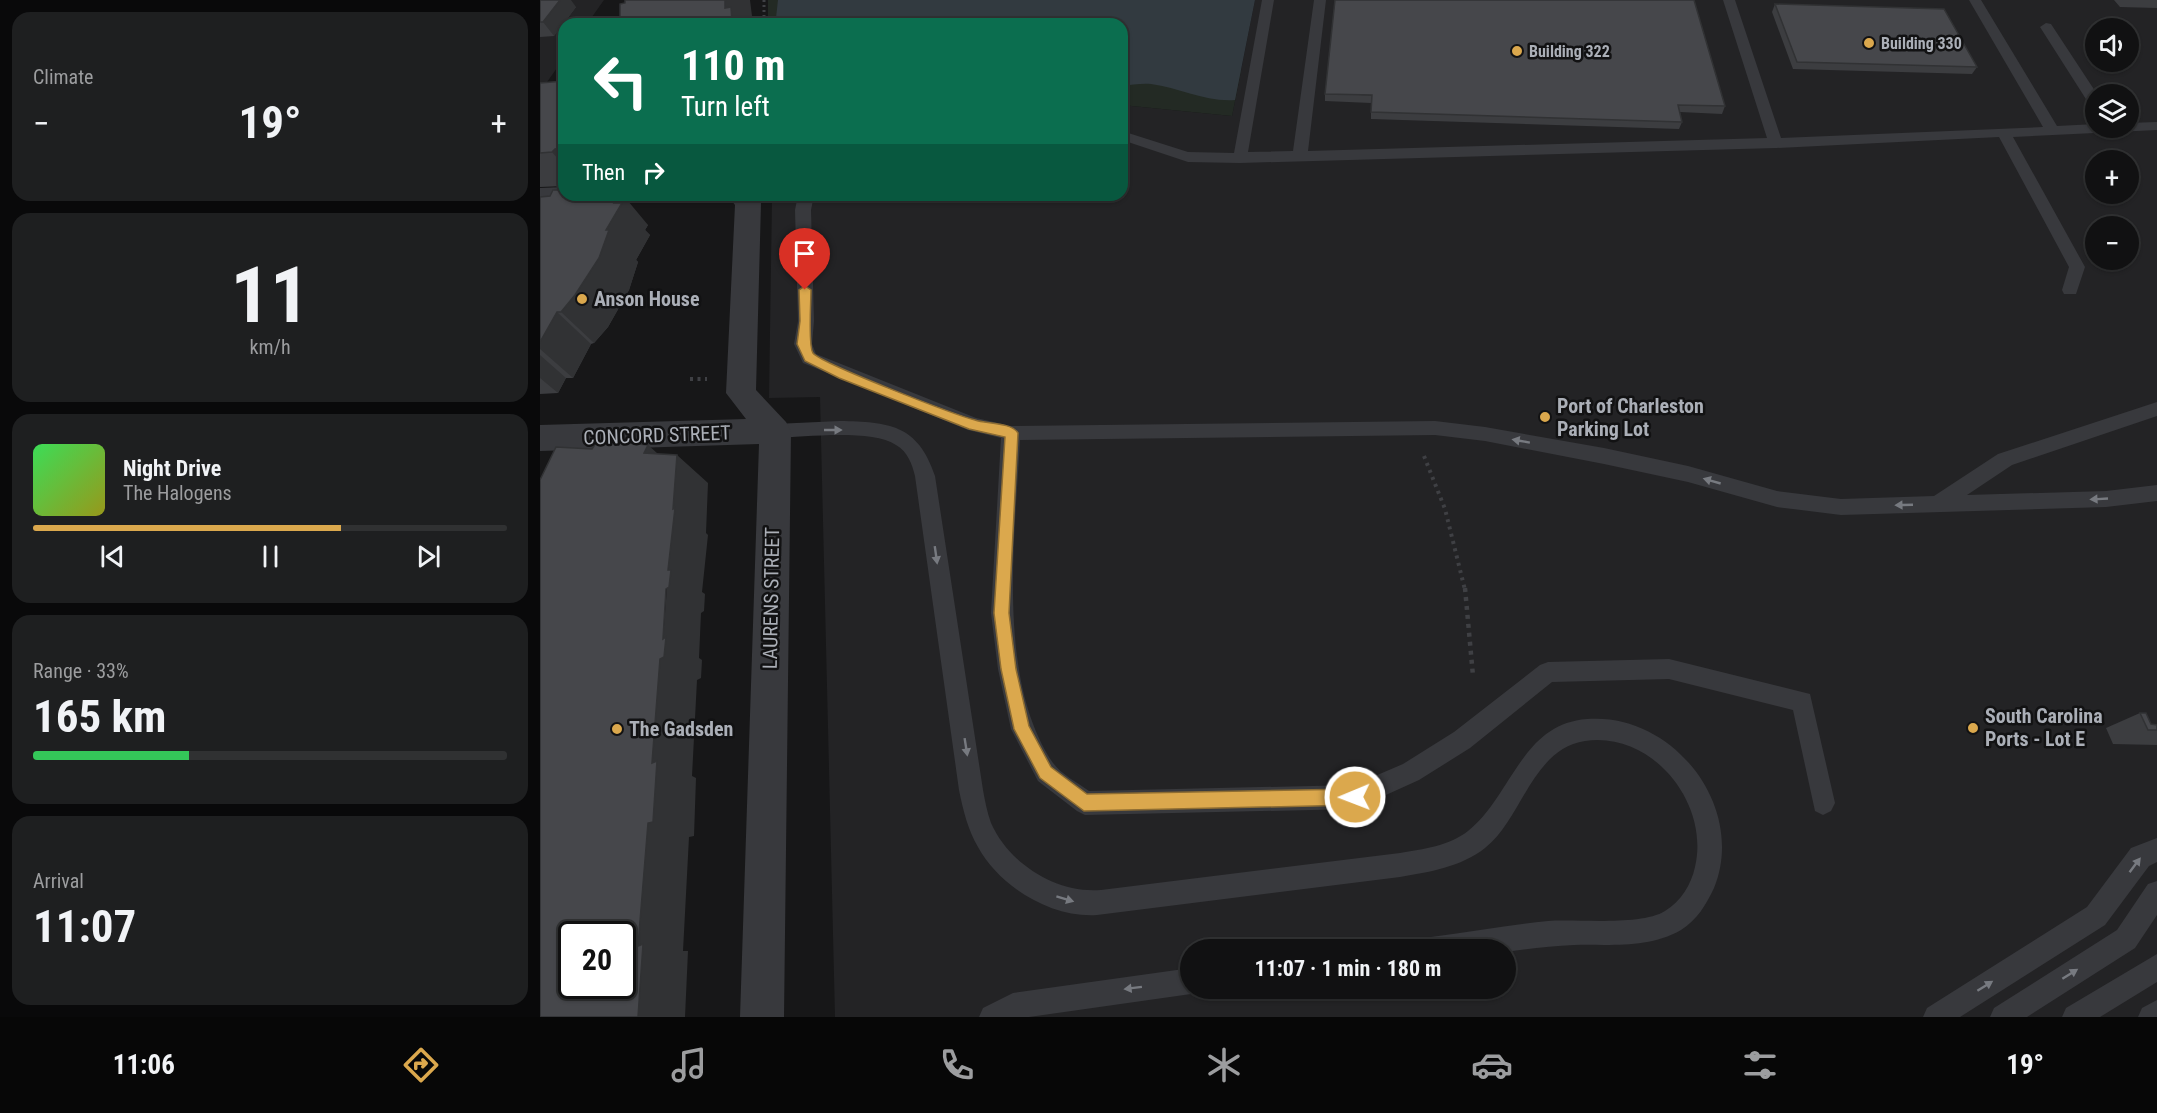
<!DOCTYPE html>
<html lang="en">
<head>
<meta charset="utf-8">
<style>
	body { margin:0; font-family:"Roboto Condensed",sans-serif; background:#1e1f20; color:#f1f3f6; height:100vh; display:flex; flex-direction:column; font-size:22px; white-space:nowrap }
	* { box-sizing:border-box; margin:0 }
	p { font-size:20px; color:#9c9d9f }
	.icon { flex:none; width:33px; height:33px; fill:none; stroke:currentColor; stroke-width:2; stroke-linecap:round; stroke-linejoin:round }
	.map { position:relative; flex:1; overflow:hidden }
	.panel { display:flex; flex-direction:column; gap:12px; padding:12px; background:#09090a; width:540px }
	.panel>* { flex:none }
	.top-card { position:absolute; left:18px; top:18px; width:570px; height:183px; border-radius:18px; box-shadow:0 2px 4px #0004,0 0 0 2px #303132; background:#0b6e4f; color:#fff; overflow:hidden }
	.buttons { position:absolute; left:1545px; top:18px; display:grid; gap:12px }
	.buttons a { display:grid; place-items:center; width:54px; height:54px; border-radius:50%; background:#111112; box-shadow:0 2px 4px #0004,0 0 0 2px #303132; font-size:30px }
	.speed { position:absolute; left:18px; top:921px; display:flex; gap:12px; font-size:30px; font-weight:700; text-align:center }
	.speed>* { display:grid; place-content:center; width:78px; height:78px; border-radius:50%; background:#111112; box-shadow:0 2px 4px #0004,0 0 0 2px #303132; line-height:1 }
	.speed .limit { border:3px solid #111; border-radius:9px; background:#fff; color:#111 }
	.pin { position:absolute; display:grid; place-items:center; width:51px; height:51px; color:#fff; margin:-62px -26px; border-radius:50% 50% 50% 0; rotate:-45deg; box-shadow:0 0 6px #0007 }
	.pin .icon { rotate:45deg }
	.me { position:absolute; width:66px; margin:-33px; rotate:269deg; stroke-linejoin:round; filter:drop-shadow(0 0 4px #0008) }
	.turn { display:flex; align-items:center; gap:21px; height:126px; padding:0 24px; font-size:27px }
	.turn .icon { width:78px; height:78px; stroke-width:2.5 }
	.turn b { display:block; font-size:42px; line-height:51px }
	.then { display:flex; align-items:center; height:57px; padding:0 24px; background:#0003; gap:12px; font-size:22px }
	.big { font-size:45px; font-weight:700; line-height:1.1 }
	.panel .card { flex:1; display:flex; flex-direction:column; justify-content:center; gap:9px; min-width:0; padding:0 21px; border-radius:18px; background:#1e1f20 }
	.panel .dial { align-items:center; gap:0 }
	.dial b { font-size:78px; line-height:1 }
	.song { display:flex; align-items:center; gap:18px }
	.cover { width:72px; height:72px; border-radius:9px; background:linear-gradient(135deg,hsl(130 70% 55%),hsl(60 70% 35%)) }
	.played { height:6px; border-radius:3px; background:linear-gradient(90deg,#dba84d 65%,#303132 65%) }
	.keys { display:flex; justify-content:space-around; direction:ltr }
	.heat { display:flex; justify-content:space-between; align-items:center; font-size:33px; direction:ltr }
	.charge { height:9px; border-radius:4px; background:linear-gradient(90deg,#34c759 33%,#303132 0) }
	.trip { position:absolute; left:640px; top:939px; width:336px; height:60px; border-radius:30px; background:#111112; box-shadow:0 2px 4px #0004,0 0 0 2px #303132; font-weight:700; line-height:60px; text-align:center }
	.tabs { display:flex; height:96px; justify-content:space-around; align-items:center; background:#070707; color:#9c9d9f }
	.tabs .icon { width:42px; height:42px }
	.tabs .on { color:#dba84d }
	.tabs b { font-size:27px; color:#f1f3f6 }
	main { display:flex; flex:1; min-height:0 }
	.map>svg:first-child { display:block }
	.built { fill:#232325; fill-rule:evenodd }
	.green { fill:#232a24 }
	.water { fill:#323a40 }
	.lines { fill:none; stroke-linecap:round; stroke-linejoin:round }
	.path-far2 { stroke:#3f4044; stroke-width:3; stroke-dasharray:2 3; stroke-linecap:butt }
	.path-far1 { stroke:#3f4044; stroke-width:4; stroke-dasharray:3 4.5; stroke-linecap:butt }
	.path { stroke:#3f4044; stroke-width:4.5; stroke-dasharray:4 5; stroke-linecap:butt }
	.lane { fill:#38393d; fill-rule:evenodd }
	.street { fill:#38393d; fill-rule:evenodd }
	.wall { fill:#3c3d40 }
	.shaded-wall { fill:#313234 }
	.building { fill:#46474b; stroke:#313234; stroke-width:1.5; fill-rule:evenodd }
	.oneway { fill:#777a80 }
	.route { fill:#dba84d; stroke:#8e6d32; stroke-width:1.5 }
	.poi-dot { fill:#dba84d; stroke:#121213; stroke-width:2 }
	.labels { text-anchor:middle; stroke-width:5; stroke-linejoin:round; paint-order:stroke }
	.far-poi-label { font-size:16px; font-weight:bold; fill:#abafb7; stroke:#121213; text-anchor:start }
	.poi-label { font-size:20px; font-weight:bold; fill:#abafb7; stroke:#121213; text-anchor:start }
	.street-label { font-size:20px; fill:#abafb7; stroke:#121213 }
</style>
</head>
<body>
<main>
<section class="panel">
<div class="card"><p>Climate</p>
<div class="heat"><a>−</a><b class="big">19°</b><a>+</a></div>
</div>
<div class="card dial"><b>11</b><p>km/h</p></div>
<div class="card">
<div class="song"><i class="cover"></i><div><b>Night Drive</b><p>The Halogens</p></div></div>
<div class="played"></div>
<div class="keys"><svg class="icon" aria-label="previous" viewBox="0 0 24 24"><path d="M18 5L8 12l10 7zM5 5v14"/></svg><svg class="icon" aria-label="pause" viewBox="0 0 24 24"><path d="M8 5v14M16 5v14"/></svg><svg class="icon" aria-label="next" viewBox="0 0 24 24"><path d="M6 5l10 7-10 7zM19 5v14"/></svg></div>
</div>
<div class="card"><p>Range · 33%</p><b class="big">165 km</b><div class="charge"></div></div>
<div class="card"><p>Arrival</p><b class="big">11:07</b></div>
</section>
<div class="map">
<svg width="1617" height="1017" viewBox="0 0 1617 1017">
	<rect width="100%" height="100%" fill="#171718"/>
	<path class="built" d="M 0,0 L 64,0 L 47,24 L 24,24 L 24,58 L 0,92 Z
		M 715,0 L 1617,0 L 1617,1017 L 295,1017 L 280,397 L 229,398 L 232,199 L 235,195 L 582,195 L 582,105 L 692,116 ZM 1556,28 L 1588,28 L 1588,62 L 1556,62 ZM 1556,94 L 1588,94 L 1588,128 L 1556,128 ZM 1556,160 L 1588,160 L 1588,194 L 1556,194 ZM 1556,226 L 1588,226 L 1588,260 L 1556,260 ZM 651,950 L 966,950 L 966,988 L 651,988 Z"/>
	<path class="green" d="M 228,0 L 374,0 L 558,13 L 701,71 L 692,116 L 582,105 L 582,24 L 228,24 Z"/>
	<path class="water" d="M 238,0 L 715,0 L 695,100 C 665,102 640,88 611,84 C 602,83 591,85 582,86 L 582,24 L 254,24 L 236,18 Z"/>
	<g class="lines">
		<path class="path-far2" d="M 224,0 L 224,24"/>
		<path class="path-far1" d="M 150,379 L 167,379
			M 884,456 L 905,509 L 925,590"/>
		<path class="path" d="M 925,588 L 933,676"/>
		<path class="lane" d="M 722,0 L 734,0 L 708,152 L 753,151 L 774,0 L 786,0 L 768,151 L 1227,138 L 1183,0 L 1195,0 L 1241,138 L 1503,127 L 1429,0 L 1441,0 L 1517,126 L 1556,124 L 1556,128 L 1588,128 L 1588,123 L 1617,122 L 1617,130 L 1473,137 L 1545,267 L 1536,294 L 1524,294 L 1522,290 L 1529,267 L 1459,137 L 1236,148 L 700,163 L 648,162 L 582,140 L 582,131 L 648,152 L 694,153 Z
			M 1506,23 L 1511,24 L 1557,94 L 1556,108 L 1551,107 L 1500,27 Z
			M 258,195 L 274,195 L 271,210 L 274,321 L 272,344 L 276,354 L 436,418 L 471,426 L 895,421 L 945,427 L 1064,448 L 1148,466 L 1237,491 L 1301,499 L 1394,496 L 1458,454 L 1617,402 L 1617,416 L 1472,465 L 1427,495 L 1566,491 L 1617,485 L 1617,501 L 1566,507 L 1301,515 L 1237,507 L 1148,482 L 1064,464 L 945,441 L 895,435 L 480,440 C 475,537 456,679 513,763 C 521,774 538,783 549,791 L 814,785 L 863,764 L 914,732 L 1000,665 L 1008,662 L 1129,659 L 1270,694 L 1295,803 L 1291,811 L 1283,815 L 1275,811 L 1253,710 L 1129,679 L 1012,682 L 930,748 L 879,780 L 815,809 L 545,815 L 537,811 L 498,781 L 471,729 L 458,669 L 451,613 L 461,438 L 428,430 L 263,363 L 254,344 L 258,321 L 255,210 Z
			M 300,421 C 348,422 378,424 395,476 L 443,790 C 445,801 447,812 451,823 C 469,864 517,894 561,890 L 860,853 C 883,849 909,846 928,831 C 972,796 981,724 1047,719 C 1133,712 1207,807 1174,888 C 1166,905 1157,920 1141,930 C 1108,949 1070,944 1034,945 C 1011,946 988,949 966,952 L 966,950 L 878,950 L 882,941 L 891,937 C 930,932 969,925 1008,921 C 1038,919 1101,926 1125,911 C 1141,901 1151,885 1155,867 C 1170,804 1113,731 1045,741 C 992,749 982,819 945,848 C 921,867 889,872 860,877 L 557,915 C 511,918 460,887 438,847 C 428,830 423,810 419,790 L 375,476 C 372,464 368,452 356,445 C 332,429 265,437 235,438 L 228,436 L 226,431 L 228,426 L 235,424 Z
			M 1617,838 L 1617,862 L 1609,866 L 1565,925 L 1420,1017 L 1383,1017 L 1387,1008 L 1547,907 L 1591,848 Z
			M 1617,881 L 1617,915 L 1595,948 L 1487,1017 L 1450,1017 L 1454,1008 L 1577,930 L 1608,884 Z
			M 1617,954 L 1617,982 L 1560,1017 L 1522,1017 L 1526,1008 Z
			M 651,968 L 651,988 L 661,988 L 651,994 L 489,1017 L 439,1017 L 443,1008 L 473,993 Z
			M 1617,1000 L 1617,1017 L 1598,1017 L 1602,1008 Z"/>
		<path class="street" d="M 24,187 L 24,195 L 43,195 L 39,201 L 0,204 L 0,188 Z
			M 187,195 L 215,195 L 221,203 L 216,390 L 246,422 L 251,431 L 244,1017 L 200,1017 L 219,444 L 0,451 L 0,425 L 206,419 L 186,393 L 195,205 Z"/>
	</g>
	<path class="wall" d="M 0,0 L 36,7 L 14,36 L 0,37 Z
		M 1574,0 L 1617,0 L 1617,8 L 1580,7 Z
		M 1235,4 L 1437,67 L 1432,74 L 1253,69 L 1232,12 Z
		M 24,81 L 24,186 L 0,187 L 0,83 Z
		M 785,94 L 1185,106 L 1182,114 L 1140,112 L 1142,122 L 1139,129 L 831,119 L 831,103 L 785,101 Z
		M 0,197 L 108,225 L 105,230 L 110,235 L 96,260 L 98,262 L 89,290 L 68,327 L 54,343 L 51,344 L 33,378 L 26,378 L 18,393 L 0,394 Z
		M 1600,713 L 1611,724 L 1617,725 L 1617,745 L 1573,744 L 1566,728 Z"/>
	<path class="shaded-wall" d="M 16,0 L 31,0 L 36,7 L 14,36 L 3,22 Z
		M 185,0 L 210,0 L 213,24 L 191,24 L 185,8 Z
		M 15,149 L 24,159 L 24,166 L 12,152 Z
		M 65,195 L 83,195 L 108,225 L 105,230 L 110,235 L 96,260 L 98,262 L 89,290 L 68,327 L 54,343 L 21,312 L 66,230 Z
		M 17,312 L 51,344 L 33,378 L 0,349 L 0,342 Z
		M 0,355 L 26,378 L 18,393 L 0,378 Z
		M 108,445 L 136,470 L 137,455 L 168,483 L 166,533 L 168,535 L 162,592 L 165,594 L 164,611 L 161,613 L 159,658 L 162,660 L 161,678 L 157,680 L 152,776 L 156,778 L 154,836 L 149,837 L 143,951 L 148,951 L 145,1017 L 98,1017 L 98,946 L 120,659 L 123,639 L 133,509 L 104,453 Z"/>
	<path class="building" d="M 0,0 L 20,0 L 3,22 L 0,22 Z
		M 85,0 L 187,0 L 185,0 L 185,8 L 191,7 L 192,22 L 191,24 L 80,24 L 80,4 L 85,3 Z
		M 795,0 L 1154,0 L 1185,106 L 1138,105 L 1142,122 L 831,112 L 832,95 L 785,94 Z
		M 1235,4 L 1404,9 L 1437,67 L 1257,62 Z
		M 24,81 L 24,148 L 15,149 L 12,152 L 0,153 L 0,83 Z
		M 13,190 L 24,190 L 24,195 L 79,195 L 74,203 L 82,203 L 66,230 L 69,230 L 59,258 L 35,295 L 21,312 L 17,312 L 0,342 L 0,197 L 10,196 Z
		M 58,440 L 108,445 L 104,453 L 137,455 L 133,509 L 135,508 L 128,570 L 131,570 L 129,587 L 126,589 L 123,639 L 126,637 L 124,657 L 120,659 L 112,763 L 117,761 L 113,822 L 108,823 L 98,946 L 103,944 L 98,1017 L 0,1017 L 0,480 L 16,447 L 52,449 ZM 32,934 L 82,934 L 82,986 L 32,986 Z
		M 1600,713 L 1606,713 L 1611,724 L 1617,725 L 1617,730 L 1608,730 Z"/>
	<defs><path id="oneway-solid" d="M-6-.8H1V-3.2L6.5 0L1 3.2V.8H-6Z" transform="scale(1.5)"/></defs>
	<g class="oneway">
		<use href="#oneway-solid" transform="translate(293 430)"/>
		<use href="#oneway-solid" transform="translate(981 441) rotate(-170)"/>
		<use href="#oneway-solid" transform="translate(1172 481) rotate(-164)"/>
		<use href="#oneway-solid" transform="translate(1559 499) rotate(177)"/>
		<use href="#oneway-solid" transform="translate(1364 505) rotate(178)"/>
		<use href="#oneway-solid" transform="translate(396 555) rotate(82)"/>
		<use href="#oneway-solid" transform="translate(426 747) rotate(81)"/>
		<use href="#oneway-solid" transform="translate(1595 865) rotate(-53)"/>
		<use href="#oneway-solid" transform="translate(525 899) rotate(17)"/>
		<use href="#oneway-solid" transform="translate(1530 974) rotate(-32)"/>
		<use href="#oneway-solid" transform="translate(1445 986) rotate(-32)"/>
		<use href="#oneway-solid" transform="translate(593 988) rotate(173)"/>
	</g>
	<path class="route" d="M 265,286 L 271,290 C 271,302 268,346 273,353 C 280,363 415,415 435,420 C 446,424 471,422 478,433 L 469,613 L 476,669 L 489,726 L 511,767 L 547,794 L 815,789 L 820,791 L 823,797 L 820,803 L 815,805 L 544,811 L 500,778 L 474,729 L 461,669 L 454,613 L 465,437 L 429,429 L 299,378 L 265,361 L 257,344 L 260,321 L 259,290 Z"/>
	<g class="poi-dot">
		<circle cx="1329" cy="43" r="6"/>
		<circle cx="977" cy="51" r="6"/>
		<circle cx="42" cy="299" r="6"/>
		<circle cx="1005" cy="417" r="6"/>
		<circle cx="1433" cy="728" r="6"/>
		<circle cx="77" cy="729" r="6"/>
	</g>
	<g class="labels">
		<g class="far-poi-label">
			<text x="1341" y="49">Building 330</text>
			<text x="989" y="57">Building 322</text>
		</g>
		<g class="poi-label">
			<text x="54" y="306">Anson House</text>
			<text x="1017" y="413">Port of Charleston<tspan x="1017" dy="23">Parking Lot</tspan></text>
			<text x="1445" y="723">South Carolina<tspan x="1445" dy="23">Ports - Lot E</tspan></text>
			<text x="89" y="736">The Gadsden</text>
		</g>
		<g class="street-label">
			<text transform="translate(117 435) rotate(-2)" y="7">CONCORD STREET</text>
			<text transform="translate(231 598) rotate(-89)" y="7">LAURENS STREET</text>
		</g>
	</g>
</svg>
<div class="buttons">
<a><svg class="icon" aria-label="sound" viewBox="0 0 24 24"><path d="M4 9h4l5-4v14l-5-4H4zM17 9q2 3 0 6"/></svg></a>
<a><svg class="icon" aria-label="layers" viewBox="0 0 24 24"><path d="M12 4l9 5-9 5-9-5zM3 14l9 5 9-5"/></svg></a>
<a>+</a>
<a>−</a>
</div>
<div class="speed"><div class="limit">20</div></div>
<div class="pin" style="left:265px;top:290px;background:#d93025"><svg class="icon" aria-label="arrive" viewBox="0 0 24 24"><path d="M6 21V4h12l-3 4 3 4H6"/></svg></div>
<svg class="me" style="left:815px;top:797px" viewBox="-20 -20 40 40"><circle r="17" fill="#dba84d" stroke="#fff" stroke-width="3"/><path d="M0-11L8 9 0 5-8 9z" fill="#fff"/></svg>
<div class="trip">11:07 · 1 min · 180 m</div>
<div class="top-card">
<div class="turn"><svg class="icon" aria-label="left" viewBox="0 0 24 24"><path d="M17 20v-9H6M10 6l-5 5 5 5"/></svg><div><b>110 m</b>Turn left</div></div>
<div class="then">Then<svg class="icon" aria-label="right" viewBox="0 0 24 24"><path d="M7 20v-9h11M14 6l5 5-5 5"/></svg></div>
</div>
</div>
</main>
<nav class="tabs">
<b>11:06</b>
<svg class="icon on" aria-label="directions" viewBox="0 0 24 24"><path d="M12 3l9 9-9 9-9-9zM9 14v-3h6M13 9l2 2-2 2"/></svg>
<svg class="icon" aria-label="music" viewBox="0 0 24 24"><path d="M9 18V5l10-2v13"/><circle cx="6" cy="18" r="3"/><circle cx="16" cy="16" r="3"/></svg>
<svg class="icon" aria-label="phone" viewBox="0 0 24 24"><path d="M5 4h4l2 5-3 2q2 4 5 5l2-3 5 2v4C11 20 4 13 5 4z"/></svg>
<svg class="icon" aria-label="climate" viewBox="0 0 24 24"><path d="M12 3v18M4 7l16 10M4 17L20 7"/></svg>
<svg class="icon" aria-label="car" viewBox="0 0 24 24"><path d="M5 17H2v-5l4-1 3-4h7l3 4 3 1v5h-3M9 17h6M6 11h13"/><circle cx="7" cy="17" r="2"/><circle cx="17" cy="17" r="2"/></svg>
<svg class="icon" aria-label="filters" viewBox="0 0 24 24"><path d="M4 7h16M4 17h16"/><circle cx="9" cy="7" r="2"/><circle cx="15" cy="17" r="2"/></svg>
<b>19°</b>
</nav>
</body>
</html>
